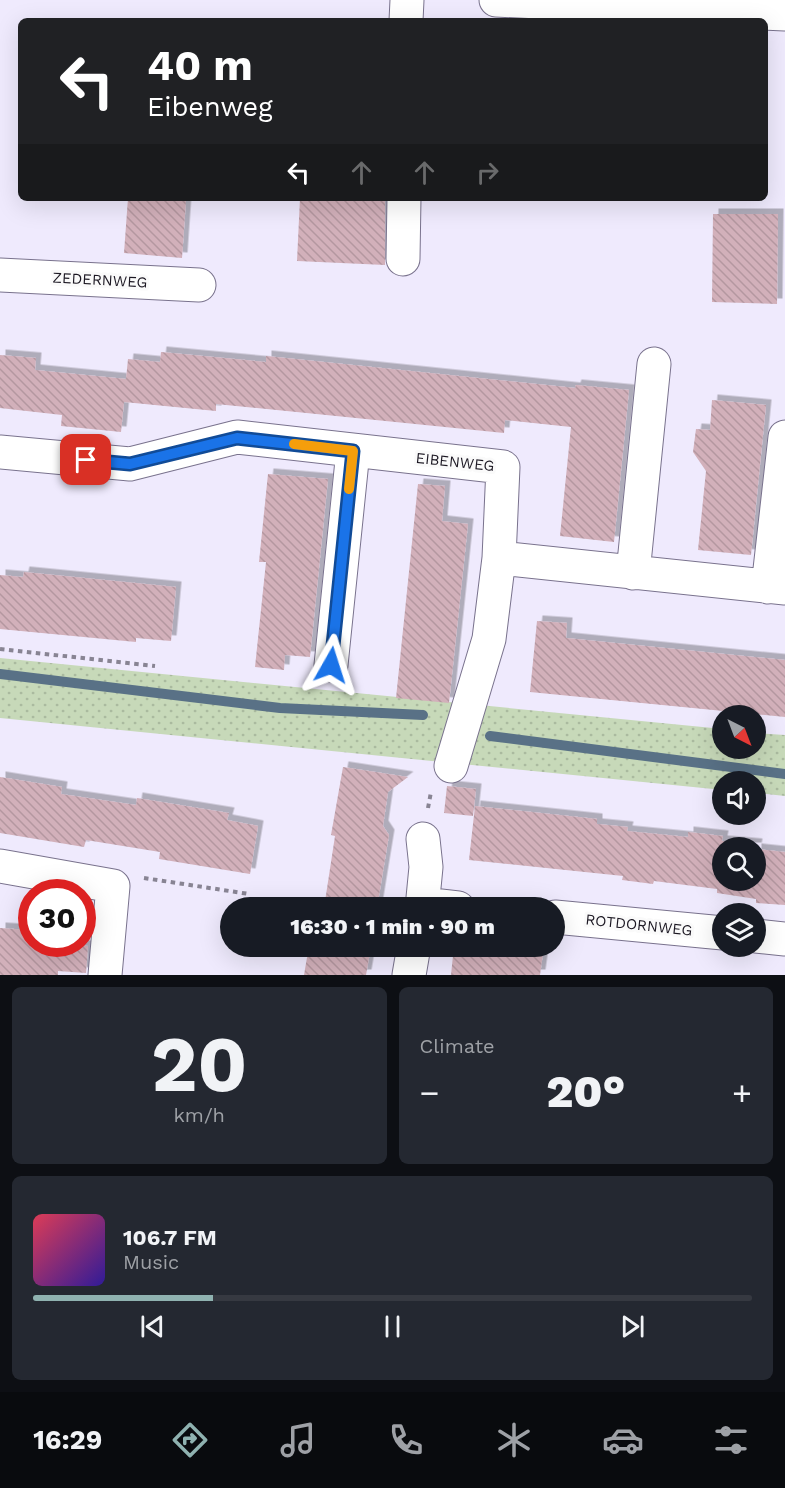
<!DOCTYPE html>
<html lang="en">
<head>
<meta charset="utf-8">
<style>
	body { margin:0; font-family:"Work Sans",sans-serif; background:#242831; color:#f1f3f6; height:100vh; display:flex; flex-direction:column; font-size:22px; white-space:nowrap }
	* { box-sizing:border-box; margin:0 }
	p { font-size:20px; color:#9ea1a6 }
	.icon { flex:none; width:33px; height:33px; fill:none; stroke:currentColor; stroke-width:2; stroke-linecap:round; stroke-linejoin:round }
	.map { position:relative; height:975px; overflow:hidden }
	.drawer { display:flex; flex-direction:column; gap:12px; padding:12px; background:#0d0f14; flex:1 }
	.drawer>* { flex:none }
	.top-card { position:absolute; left:18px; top:18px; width:750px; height:183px; border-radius:9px; box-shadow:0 6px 24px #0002; background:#202124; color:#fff; overflow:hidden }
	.needle { width:39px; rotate:138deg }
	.fabs { position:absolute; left:712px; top:705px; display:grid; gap:12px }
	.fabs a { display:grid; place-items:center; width:54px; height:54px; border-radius:50%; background:#171b24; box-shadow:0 6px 24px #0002; font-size:30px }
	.speed { position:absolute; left:18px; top:879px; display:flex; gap:12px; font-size:30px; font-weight:700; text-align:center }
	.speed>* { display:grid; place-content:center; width:78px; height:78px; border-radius:50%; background:#171b24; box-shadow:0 6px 24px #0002; line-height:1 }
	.speed .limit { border:9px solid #d22; background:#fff; color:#111 }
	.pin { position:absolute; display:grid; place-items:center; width:51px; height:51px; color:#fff; margin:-26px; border-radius:12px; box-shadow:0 3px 9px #0006 }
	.me { position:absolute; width:66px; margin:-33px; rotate:6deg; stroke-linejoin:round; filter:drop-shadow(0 0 4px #0008) }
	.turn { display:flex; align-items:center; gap:21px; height:126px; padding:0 30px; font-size:27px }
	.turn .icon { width:78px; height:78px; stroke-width:2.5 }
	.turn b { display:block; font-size:42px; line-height:51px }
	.lanes { display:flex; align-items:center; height:57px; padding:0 30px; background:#0003; justify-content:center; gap:30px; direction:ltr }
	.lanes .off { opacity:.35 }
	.big { font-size:45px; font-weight:800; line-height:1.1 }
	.drawer .widget { flex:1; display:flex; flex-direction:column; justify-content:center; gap:9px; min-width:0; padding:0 21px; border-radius:9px; background:#242831 }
	.drawer .dial { align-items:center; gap:0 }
	.dial b { font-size:78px; line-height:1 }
	.song { display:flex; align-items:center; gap:18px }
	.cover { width:72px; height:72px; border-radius:9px; background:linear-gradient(135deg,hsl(350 70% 55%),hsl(250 70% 35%)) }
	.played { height:6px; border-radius:3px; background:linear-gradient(90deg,#8fb2b0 25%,#363941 25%) }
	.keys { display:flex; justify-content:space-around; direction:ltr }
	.heat { display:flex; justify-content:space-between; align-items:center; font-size:33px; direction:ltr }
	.drawer .tiles { flex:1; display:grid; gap:12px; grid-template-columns:1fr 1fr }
	.widget:last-child { grid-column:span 2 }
	.trip { position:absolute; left:220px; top:897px; width:345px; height:60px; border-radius:30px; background:#171b24; box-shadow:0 6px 24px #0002; font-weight:800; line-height:60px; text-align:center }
	.tabs { display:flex; height:96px; justify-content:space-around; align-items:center; background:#090b0e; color:#9ea1a6 }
	.tabs .icon { width:42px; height:42px }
	.tabs .current { color:#8fb2b0 }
	.tabs b { font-size:27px; color:#f1f3f6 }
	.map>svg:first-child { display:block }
	.grass { fill:url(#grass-dots) }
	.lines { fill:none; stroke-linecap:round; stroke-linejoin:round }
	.stream { stroke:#597186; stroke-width:10 }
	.building { fill:url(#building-back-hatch); fill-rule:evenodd; filter:url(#shadow) }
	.minor-casing { stroke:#79728d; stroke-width:35 }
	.path { stroke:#888493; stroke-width:4; stroke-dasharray:4.5 4.5; stroke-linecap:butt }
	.minor { stroke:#fff; stroke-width:33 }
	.route-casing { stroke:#114b97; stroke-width:15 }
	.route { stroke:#1a73e8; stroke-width:10 }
	.slow { stroke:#f59e0b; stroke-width:10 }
	.labels { text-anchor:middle; stroke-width:6; stroke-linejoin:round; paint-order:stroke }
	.street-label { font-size:15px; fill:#1b1722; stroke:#fafafa }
</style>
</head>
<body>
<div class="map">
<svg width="785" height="975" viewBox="0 0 785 975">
	<defs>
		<pattern id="grass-dots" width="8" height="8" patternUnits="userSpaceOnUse" patternTransform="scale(1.5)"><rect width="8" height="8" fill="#c7d9b9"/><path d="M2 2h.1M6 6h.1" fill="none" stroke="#aaba9f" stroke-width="1.8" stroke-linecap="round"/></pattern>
		<pattern id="building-back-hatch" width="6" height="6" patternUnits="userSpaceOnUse" patternTransform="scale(1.5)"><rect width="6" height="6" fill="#d2b0ba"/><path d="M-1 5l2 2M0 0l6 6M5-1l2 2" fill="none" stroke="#b497a0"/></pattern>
		<filter id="shadow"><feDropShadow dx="5.5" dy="-5.5" stdDeviation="0" flood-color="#0004"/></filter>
	</defs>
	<rect width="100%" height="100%" fill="#efeafd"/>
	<path class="grass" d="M 0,658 L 723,729 L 723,748 L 756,748 L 756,733 L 785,735 L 785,796 L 756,793 L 756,782 L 723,782 L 723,790 L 0,718 Z"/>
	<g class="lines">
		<path class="stream" d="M 0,674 L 280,708 L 423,715
			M 490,736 L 785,774"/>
	</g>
	<path class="building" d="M 128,198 L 186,200 L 182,258 L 124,253 Z
		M 300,198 L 385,198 L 385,265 L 297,261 Z
		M 713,214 L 778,214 L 777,304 L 712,302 Z
		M 161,352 L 266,362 L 266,356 L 575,388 L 576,385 L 629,390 L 614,542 L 560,536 L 571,427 L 505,420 L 504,433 L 216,404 L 216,411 L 124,402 L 121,432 L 61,426 L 62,415 L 0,408 L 0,355 L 36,358 L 35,370 L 126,379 L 128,359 L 160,362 Z
		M 712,400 L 766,405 L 751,555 L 698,550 L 706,471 L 693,452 L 696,429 L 710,430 Z
		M 268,474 L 328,479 L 310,657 L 285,655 L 284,670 L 255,667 L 266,562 L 259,562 Z
		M 418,484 L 445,486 L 442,521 L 468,524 L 449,703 L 396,698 Z
		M 24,572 L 176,587 L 171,641 L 136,638 L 136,642 L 0,629 L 0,575 L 23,577 Z
		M 537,621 L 567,623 L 566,638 L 785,660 L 785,717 L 530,692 Z
		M 343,767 L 408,777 L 388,792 L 383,826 L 389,835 L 377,908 L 324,908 L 335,836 L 331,835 Z
		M 0,777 L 62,787 L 61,794 L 136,805 L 137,798 L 229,813 L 227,820 L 258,826 L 250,874 L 159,859 L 160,852 L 86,840 L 84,847 L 0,833 Z
		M 447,786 L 476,789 L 473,816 L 444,813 Z
		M 475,806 L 597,819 L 597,824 L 628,827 L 627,831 L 688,837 L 688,832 L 723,836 L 722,841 L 757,844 L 756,849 L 785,852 L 785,905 L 756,903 L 756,899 L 717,893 L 717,889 L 654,881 L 653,884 L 622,880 L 623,876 L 469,860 ZM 723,848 L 756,848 L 756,880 L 723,880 Z
		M 0,928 L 29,930 L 32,944 L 88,946 L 86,973 L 58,971 L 58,975 L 0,975 Z
		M 309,946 L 371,946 L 366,975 L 304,975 Z
		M 454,946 L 544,946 L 540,975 L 451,975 Z"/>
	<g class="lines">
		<defs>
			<path id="minor" d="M 496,0 L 785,14
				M 406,21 L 407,0
				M 403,259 L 404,198
				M 0,275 L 199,285
				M 0,452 L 130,464 L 237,437 L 503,467 L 499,558 L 785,588
				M 633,573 L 654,364
				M 768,587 L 785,437
				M 331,665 L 353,451
				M 451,766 L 489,639 L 499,558
				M 0,866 L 113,886 L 105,975
				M 423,904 L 458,908
				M 422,908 L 426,867 L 423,839
				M 555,917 L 723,933
				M 756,936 L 785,939
				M 409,975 L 414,946"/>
		</defs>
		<use href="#minor" class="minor-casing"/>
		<path class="path" d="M 0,649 L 155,666
			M 428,808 L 431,792
			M 144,878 L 249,894"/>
		<use href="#minor" class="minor"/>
	</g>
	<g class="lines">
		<defs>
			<path id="route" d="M 86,460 L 130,464 L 237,438 L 353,451 L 331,665"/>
		</defs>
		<use href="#route" class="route-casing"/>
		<use href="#route" class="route"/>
		<path class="slow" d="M 294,444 L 353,451 L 349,489"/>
	</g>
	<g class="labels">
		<g class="street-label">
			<text transform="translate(100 280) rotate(3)" y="5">ZEDERNWEG</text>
			<text transform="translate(455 462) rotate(6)" y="5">EIBENWEG</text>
			<text transform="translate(639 925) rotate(6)" y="5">ROTDORNWEG</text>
		</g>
	</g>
</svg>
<div class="fabs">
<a><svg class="needle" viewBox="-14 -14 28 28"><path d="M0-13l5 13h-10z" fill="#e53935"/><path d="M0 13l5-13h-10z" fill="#9ea1a6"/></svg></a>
<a><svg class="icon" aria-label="sound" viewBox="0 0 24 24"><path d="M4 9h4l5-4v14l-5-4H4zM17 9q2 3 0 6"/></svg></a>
<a><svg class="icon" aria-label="search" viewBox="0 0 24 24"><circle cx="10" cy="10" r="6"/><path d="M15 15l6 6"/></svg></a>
<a><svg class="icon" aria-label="layers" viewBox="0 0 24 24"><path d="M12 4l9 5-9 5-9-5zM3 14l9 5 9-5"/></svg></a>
</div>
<div class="speed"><div class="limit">30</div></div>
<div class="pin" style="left:86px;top:460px;background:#d93025"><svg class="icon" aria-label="arrive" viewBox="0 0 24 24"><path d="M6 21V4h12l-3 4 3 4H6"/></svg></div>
<svg class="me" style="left:331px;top:665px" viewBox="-20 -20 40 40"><path d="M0-17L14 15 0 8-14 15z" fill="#1a73e8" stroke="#fff" stroke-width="4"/></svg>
<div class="trip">16:30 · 1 min · 90 m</div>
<div class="top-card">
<div class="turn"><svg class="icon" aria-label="left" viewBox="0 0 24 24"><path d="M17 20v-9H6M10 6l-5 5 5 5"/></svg><div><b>40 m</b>Eibenweg</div></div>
<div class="lanes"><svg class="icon" aria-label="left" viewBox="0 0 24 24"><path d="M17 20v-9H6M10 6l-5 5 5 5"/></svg><svg class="icon off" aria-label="ahead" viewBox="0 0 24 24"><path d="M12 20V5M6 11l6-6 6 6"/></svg><svg class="icon off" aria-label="ahead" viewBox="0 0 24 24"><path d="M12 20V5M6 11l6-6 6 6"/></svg><svg class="icon off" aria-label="right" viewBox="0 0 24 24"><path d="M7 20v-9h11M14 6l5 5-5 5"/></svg></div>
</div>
</div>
<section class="drawer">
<div class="tiles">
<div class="widget dial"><b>20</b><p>km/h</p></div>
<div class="widget"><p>Climate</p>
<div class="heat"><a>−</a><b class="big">20°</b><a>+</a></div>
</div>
<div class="widget">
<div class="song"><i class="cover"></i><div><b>106.7 FM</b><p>Music</p></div></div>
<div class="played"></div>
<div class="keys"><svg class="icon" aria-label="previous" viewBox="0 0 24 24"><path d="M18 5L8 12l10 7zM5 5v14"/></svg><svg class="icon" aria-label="pause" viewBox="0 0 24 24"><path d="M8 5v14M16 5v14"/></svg><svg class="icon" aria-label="next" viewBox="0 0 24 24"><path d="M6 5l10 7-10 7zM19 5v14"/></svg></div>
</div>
</div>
</section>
<nav class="tabs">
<b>16:29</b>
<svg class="icon current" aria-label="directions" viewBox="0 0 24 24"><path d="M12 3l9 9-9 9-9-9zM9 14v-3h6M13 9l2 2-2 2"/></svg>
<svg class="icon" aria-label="music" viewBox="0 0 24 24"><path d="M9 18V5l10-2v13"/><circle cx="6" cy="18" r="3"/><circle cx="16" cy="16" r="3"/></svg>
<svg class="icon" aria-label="phone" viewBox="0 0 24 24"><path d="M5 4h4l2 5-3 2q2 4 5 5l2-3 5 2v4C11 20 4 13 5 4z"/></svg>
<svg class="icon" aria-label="climate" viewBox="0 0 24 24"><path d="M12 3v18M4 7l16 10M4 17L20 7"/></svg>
<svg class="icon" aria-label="car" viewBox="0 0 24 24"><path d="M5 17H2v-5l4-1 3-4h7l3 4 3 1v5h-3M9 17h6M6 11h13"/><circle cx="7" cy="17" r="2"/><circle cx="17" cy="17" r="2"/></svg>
<svg class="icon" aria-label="filters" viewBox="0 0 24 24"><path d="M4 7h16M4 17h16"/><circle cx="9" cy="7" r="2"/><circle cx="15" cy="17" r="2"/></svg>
</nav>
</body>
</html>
